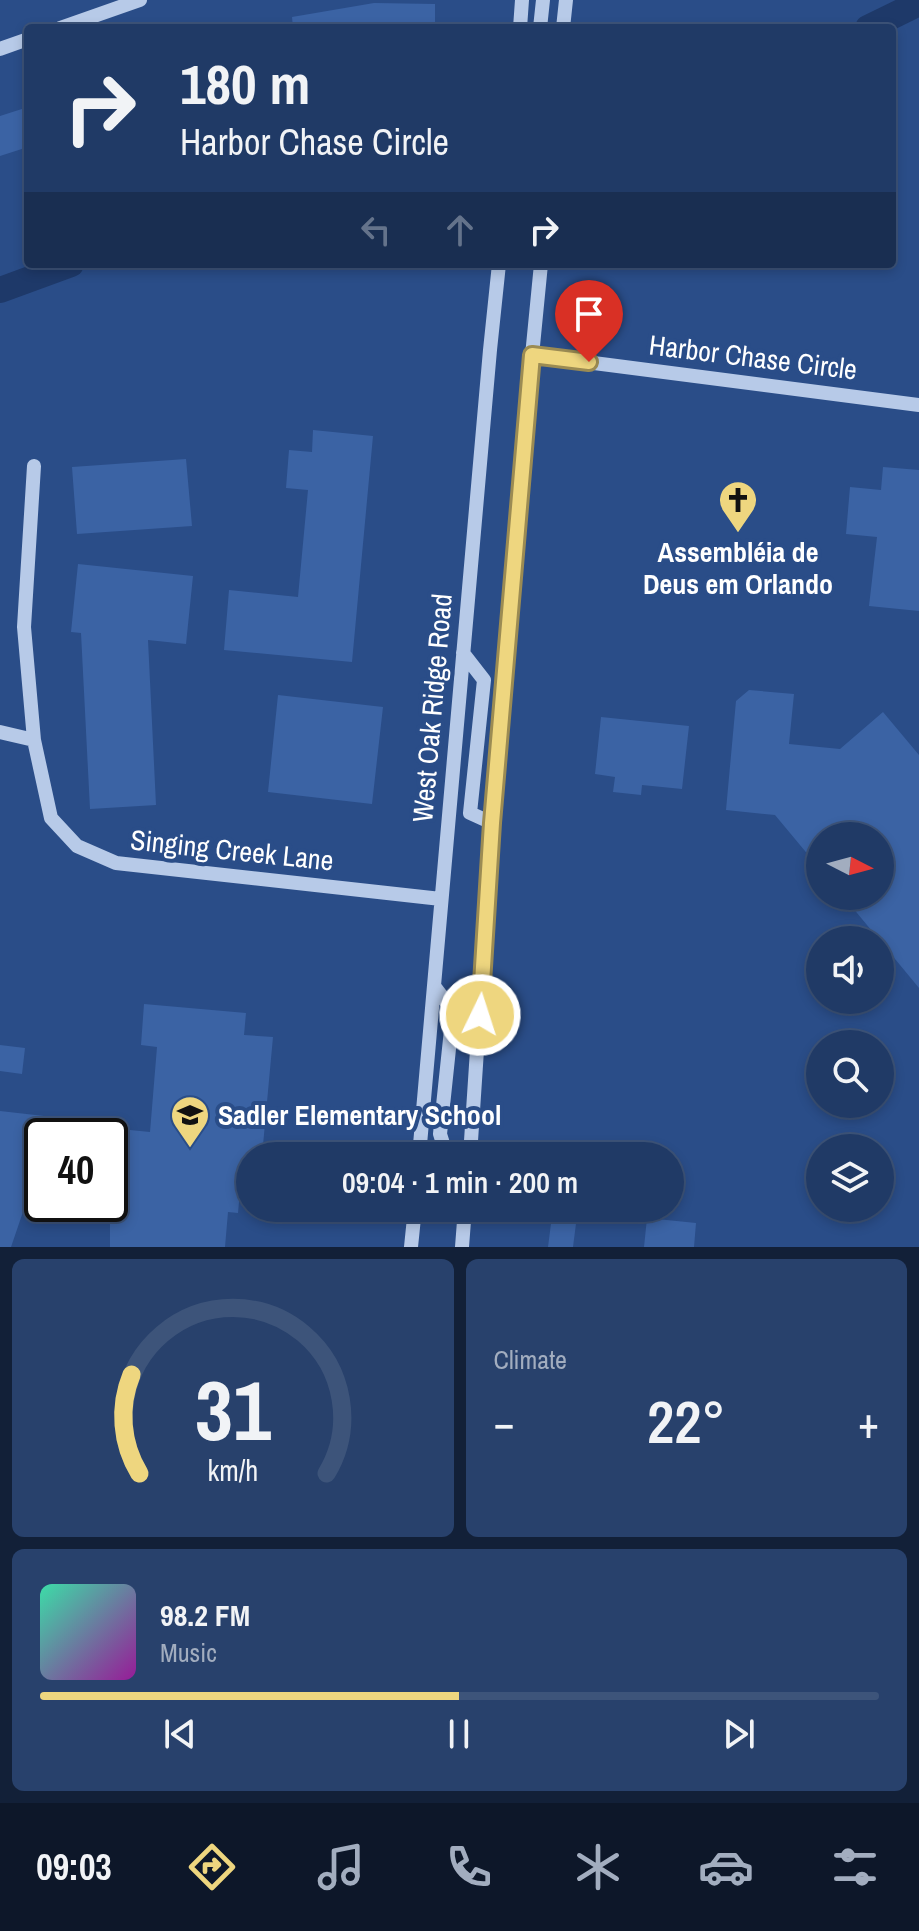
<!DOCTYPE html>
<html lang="en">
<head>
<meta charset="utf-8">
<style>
	body { margin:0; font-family:"Archivo Narrow",sans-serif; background:#28416c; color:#f1f3f6; height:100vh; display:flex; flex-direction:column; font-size:30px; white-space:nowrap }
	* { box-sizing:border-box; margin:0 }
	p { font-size:26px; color:#a2adbf }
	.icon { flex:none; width:44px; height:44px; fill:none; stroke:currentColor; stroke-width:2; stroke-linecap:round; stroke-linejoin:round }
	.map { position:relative; height:1247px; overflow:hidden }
	.side { display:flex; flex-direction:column; gap:12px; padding:12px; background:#122038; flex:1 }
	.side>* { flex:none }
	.guide { position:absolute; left:24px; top:24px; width:872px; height:244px; border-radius:8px; box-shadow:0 4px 12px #0003,0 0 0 2px #3d547a; background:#203a66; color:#f1f3f6; overflow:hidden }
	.needle { width:52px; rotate:96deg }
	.buttons { position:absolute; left:806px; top:822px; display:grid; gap:16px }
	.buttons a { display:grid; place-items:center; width:88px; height:88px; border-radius:50%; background:#203a66; box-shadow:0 4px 12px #0003,0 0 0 2px #3d547a; font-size:40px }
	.speed { position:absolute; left:24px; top:1118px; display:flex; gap:16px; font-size:40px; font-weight:700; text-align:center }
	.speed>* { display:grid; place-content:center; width:104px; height:104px; border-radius:50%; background:#203a66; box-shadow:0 4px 12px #0003,0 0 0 2px #3d547a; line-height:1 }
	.speed .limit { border:4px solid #111; border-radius:12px; background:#fff; color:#111 }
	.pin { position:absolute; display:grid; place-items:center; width:68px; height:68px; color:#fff; margin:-82px -34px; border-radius:50% 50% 50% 0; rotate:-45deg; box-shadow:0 0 8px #0007 }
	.pin .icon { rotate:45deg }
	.me { position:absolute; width:88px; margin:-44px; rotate:4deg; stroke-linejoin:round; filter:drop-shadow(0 0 6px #0008) }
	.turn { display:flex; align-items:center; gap:28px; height:168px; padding:0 24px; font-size:36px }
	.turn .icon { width:104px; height:104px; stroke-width:2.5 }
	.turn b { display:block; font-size:56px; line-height:68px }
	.lanes { display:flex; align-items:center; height:76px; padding:0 24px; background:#0003; justify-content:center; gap:40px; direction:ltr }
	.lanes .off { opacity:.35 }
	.big { font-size:60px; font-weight:600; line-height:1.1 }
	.side .card { flex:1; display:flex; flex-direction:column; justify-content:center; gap:12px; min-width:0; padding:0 28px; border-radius:12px; background:#28416c }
	.side .dial { align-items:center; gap:0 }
	.dial svg { height:208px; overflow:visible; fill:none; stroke:#3d547a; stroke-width:7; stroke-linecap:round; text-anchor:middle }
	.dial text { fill:#f1f3f6; stroke:none }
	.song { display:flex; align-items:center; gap:24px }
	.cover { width:96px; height:96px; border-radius:12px; background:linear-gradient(135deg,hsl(160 70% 55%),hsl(300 70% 35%)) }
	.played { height:8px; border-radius:4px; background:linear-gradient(90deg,#eed67f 50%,#3d547a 50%) }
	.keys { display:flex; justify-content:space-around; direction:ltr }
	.heat { display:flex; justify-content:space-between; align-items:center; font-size:44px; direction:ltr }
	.side .tiles { flex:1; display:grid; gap:12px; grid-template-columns:1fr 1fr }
	.card:last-child { grid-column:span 2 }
	.trip { position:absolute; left:236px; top:1142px; width:448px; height:80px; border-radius:40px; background:#203a66; box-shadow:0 4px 12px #0003,0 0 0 2px #3d547a; font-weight:600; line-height:80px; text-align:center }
	.tabs { display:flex; height:128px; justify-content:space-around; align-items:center; background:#0d1729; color:#a2adbf }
	.tabs .icon { width:56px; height:56px }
	.tabs .selected { color:#eed67f }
	.tabs b { font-size:36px; color:#f1f3f6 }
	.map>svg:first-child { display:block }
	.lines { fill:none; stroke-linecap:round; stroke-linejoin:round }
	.canal { stroke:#1e3969; stroke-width:26 }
	.building { fill:#3b63a4 }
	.minor { stroke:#b7cae8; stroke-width:14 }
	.route-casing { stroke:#9b8b53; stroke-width:20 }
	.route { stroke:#eed67f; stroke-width:14 }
	.labels { text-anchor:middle; stroke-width:8; stroke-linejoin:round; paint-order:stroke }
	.street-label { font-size:28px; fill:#fff; stroke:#2a4d88 }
	.poi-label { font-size:28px; font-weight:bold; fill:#fff; stroke:#2a4d88 }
</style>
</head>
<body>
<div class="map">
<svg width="919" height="1247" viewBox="0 0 919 1247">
	<rect width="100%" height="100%" fill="#2a4d88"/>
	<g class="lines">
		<path class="canal" d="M 868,28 L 919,3
			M 0,290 L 71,264"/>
	</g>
	<path class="building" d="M 374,3 L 435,4 L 435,28 L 293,28 L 292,17 Z
		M 28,107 L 28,147 L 0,156 L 0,116 Z
		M 313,430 L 373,436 L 352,662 L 224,650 L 229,590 L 298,597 L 308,490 L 286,488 L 289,450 L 312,452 Z
		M 186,459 L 192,526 L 77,534 L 72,467 Z
		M 883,467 L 919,470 L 919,611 L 869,606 L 877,537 L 846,534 L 850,487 L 881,490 Z
		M 78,564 L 193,576 L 186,644 L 148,640 L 156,805 L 90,809 L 81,633 L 71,632 Z
		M 749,690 L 794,694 L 789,744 L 840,749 L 883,712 L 919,755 L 919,988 L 843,896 L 880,896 L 880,836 L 820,836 L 820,869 L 775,815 L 726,810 L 736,701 Z
		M 278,695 L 383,707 L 372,804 L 268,792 Z
		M 601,717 L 689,726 L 682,789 L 642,785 L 641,795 L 613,792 L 615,777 L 595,774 Z
		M 144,1004 L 246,1013 L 244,1035 L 273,1037 L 262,1156 L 250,1156 L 250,1170 L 242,1169 L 238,1213 L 228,1212 L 225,1247 L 110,1247 L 110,1128 L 150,1132 L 157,1047 L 141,1045 Z
		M 0,1045 L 25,1048 L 22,1074 L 0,1071 Z
		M 0,1111 L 44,1116 L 35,1206 L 25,1206 L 11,1247 L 0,1247 Z
		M 553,1208 L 578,1208 L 573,1247 L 548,1247 Z
		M 647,1218 L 696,1223 L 694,1247 L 644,1247 Z"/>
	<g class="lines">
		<path class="minor" d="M 60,28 L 140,0
			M 520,28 L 522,0
			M 540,28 L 543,0
			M 563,28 L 566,0
			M 0,49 L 28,39
			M 532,355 L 919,405
			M 34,466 L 24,627 L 34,740 L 51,818 L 77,846 L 116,863 L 441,899
			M 463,653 L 484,680 L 470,813 L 492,823
			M 0,732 L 34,740
			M 434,986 L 453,1011 L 440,1134 L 447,1156
			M 419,1156 L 490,350 L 499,264
			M 470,1156 L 492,823 L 521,468 L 541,264
			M 411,1247 L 415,1208
			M 462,1247 L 465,1208"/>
	</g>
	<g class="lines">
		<defs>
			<path id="route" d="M 480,1015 L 492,823 L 532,355 L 589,362"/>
		</defs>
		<use href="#route" class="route-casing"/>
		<use href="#route" class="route"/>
	</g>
	<defs>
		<symbol id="church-pin" viewBox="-11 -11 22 30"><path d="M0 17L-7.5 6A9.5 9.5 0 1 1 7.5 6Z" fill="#eed67f" stroke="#2a4d88"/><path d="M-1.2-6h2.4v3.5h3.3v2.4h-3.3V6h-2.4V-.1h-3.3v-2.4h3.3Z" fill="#111"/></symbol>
		<symbol id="school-pin" viewBox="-11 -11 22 30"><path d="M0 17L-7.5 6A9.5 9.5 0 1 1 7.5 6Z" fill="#eed67f" stroke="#2a4d88"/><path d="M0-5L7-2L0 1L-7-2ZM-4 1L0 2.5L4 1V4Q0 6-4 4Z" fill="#111"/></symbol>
	</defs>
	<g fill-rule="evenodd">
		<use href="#church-pin" x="716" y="478" width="44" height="60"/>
		<use href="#school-pin" x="168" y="1093" width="44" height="60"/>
	</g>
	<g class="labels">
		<g class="street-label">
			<text transform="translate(753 357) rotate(7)" y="10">Harbor Chase Circle</text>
			<text transform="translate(432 708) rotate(-85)" y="10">West Oak Ridge Road</text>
			<text transform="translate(232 850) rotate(6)" y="10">Singing Creek Lane</text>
		</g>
		<g class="poi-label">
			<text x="738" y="562">Assembléia de<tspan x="738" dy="32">Deus em Orlando</tspan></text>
			<text x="218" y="1125" text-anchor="start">Sadler Elementary School</text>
		</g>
	</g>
</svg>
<div class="buttons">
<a><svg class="needle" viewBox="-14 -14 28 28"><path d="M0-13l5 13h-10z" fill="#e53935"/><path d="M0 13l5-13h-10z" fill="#a2adbf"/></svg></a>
<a><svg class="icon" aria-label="sound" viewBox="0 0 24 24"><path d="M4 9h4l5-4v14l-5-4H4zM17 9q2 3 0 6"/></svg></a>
<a><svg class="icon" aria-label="search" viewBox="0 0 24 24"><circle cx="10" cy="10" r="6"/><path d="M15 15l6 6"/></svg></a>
<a><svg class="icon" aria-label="layers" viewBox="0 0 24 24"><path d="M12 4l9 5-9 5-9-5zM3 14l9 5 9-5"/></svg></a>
</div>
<div class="speed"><div class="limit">40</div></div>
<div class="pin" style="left:589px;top:362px;background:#d93025"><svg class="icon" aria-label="arrive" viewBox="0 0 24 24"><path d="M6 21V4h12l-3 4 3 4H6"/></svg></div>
<svg class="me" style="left:480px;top:1015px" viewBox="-20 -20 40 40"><circle r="17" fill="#eed67f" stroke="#fff" stroke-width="3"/><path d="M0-11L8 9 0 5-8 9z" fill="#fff"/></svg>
<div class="trip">09:04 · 1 min · 200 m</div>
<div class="guide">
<div class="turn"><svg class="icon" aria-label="right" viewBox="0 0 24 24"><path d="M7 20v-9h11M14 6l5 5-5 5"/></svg><div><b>180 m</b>Harbor Chase Circle</div></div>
<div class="lanes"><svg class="icon off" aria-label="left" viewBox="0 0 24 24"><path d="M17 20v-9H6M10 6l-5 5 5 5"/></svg><svg class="icon off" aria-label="ahead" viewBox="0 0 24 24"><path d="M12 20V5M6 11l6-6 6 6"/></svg><svg class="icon" aria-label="right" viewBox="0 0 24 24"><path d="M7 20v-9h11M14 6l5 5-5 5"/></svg></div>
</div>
</div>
<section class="side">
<div class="tiles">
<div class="card dial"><svg viewBox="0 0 100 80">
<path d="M14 69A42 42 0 1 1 86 69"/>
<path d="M14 69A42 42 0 0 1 11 31" stroke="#eed67f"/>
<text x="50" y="56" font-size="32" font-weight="700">31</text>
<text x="50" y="72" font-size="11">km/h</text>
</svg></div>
<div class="card"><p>Climate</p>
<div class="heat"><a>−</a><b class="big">22°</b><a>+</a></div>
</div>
<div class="card">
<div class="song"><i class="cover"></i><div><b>98.2 FM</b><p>Music</p></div></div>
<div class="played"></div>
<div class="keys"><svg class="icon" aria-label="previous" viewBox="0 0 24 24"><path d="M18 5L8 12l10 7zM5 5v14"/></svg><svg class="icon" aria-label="pause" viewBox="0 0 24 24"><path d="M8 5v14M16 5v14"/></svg><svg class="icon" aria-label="next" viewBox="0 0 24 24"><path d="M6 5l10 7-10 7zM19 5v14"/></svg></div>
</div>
</div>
</section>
<nav class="tabs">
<b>09:03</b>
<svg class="icon selected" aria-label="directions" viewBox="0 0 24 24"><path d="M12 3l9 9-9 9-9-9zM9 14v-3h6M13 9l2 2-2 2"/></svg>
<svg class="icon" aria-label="music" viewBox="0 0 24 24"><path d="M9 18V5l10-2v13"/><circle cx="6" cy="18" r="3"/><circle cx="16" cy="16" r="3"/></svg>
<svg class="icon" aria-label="phone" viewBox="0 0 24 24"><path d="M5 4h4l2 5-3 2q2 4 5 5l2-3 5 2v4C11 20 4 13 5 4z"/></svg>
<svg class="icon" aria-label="climate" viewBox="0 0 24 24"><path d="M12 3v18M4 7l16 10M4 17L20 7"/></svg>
<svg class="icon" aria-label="car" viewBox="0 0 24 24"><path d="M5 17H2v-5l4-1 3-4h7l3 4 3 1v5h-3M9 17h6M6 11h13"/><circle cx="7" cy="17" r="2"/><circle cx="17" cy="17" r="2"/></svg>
<svg class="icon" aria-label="filters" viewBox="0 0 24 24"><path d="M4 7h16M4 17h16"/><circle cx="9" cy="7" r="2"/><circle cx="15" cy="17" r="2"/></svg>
</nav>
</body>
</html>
